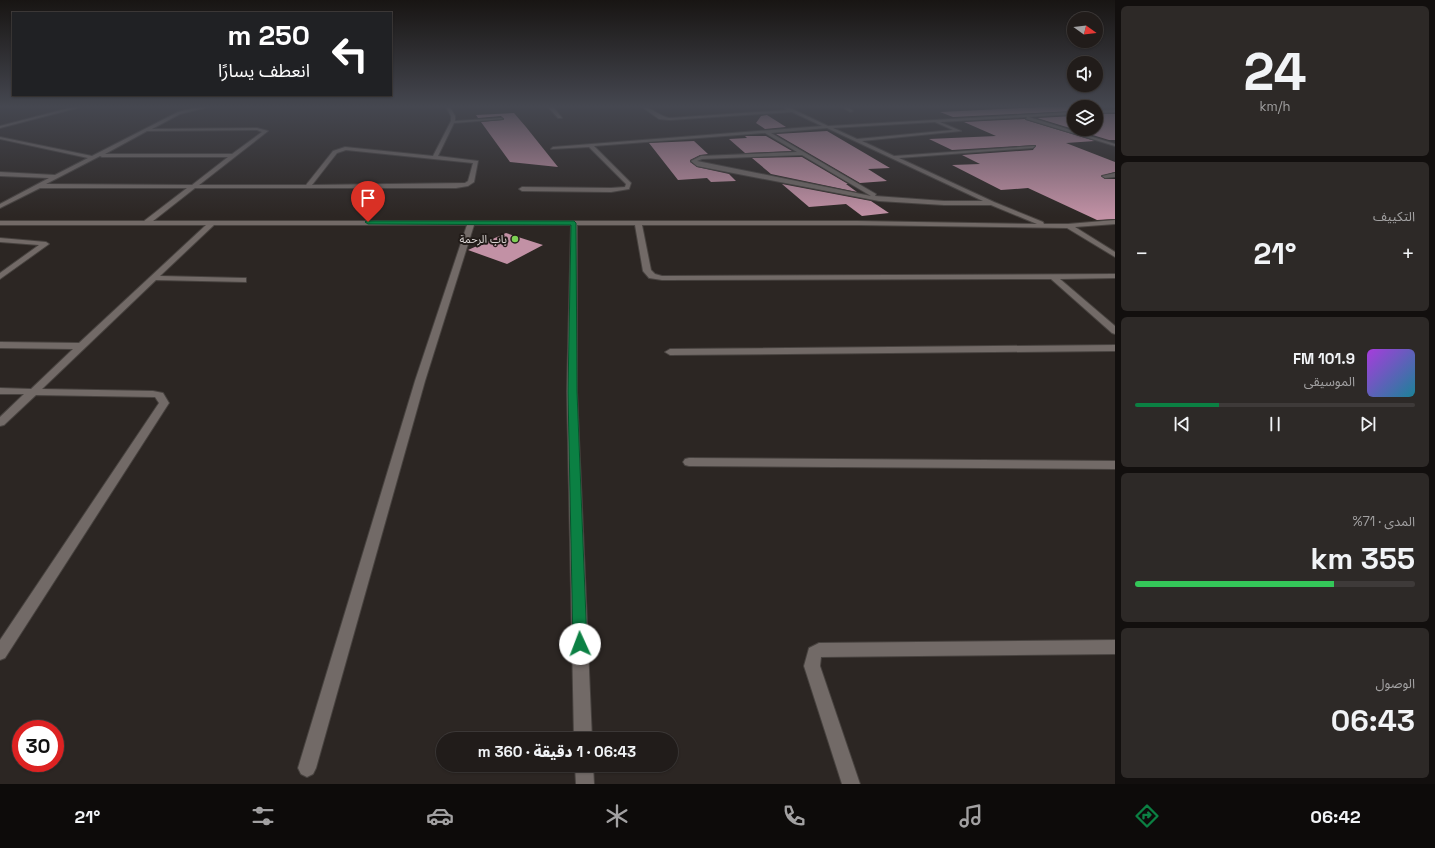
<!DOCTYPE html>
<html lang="ar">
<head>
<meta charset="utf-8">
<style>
	body { margin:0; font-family:"Space Grotesk","Noto Sans Arabic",sans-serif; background:#2d2927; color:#f1f3f6; direction:rtl; height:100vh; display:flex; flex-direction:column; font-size:15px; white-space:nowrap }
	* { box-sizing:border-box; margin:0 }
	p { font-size:13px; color:#a2a1a2 }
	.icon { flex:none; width:22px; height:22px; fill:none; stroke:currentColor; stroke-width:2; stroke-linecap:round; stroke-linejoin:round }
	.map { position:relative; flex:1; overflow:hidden; direction:ltr }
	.panel { display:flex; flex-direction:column; gap:6px; padding:6px; background:#120f0e; width:320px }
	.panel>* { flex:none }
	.hud { position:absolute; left:12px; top:12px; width:380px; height:84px; border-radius:0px; box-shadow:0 1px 3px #0004,0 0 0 1px #3e3a39; direction:rtl; background:#202124; color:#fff; overflow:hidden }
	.needle { width:26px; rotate:105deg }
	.tools { position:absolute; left:1067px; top:12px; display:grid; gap:8px }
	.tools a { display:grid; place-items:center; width:36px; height:36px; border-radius:50%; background:#211c1a; box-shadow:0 1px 3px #0004,0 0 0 1px #3e3a39; font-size:20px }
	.speed { position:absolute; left:12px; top:720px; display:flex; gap:8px; font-size:20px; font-weight:700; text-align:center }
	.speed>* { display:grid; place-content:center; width:52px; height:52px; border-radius:50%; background:#211c1a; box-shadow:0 1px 3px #0004,0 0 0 1px #3e3a39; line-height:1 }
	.speed .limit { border:6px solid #d22; background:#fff; color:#111 }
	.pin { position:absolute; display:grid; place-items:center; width:34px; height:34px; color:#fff; margin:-41px -17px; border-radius:50% 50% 50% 0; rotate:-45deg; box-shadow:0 0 4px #0007 }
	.pin .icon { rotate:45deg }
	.me { position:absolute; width:44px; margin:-22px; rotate:358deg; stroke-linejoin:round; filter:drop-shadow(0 0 3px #0008) }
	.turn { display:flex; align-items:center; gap:14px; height:84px; padding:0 16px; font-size:18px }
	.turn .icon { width:52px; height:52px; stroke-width:2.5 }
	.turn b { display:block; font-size:28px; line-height:34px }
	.big { font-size:30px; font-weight:800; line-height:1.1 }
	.panel .tile { flex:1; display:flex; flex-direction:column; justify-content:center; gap:6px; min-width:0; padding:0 14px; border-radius:6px; background:#2d2927 }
	.panel .dial { align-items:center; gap:0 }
	.dial b { font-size:52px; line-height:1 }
	.song { display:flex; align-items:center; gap:12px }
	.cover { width:48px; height:48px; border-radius:6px; background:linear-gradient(135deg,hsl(280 70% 55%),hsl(190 70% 35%)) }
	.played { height:4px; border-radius:2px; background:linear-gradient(90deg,#0b8043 30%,#3e3a39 30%) }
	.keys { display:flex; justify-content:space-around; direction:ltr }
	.heat { display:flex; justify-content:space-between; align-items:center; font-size:22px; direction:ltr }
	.charge { height:6px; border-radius:3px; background:linear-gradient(90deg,#34c759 71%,#3e3a39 0) }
	.trip { position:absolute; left:436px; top:732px; width:242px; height:40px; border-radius:20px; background:#211c1a; box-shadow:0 1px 3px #0004,0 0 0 1px #3e3a39; font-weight:800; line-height:40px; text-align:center; direction:rtl }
	.tab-bar { display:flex; height:64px; justify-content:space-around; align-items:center; background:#0d0b0a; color:#a2a1a2 }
	.tab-bar .icon { width:28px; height:28px }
	.tab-bar .active { color:#0b8043 }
	.tab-bar b { font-size:18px; color:#f1f3f6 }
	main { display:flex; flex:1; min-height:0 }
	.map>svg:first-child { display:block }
	.building { fill:#c291a5 }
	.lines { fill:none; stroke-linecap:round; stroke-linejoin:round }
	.minor-casing { stroke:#47423f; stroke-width:2 }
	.minor { fill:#726a67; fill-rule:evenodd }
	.route { fill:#0b8043; stroke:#07532c }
	.poi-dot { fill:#7dd154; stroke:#221c19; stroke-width:1.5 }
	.labels { text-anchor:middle; stroke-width:4; stroke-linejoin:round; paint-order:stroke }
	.far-poi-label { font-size:11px; fill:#d8d3d1; stroke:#221c19; text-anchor:end }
</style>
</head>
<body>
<main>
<section class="panel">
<div class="tile dial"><b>24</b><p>km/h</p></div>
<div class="tile"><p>التكييف</p>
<div class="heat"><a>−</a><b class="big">21°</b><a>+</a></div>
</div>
<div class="tile">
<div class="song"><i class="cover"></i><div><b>101.9 FM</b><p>الموسيقى</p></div></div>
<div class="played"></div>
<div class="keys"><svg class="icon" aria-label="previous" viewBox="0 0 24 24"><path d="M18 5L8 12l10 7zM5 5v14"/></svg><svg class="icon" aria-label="pause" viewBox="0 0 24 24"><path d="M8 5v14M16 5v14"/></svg><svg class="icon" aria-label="next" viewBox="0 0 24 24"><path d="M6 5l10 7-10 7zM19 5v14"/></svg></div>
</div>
<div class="tile"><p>المدى · 71%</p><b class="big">355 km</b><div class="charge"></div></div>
<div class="tile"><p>الوصول</p><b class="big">06:43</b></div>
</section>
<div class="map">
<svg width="1115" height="784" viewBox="0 0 1115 784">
	<rect width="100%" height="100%" fill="#2c2623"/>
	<path class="building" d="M 1042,107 L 1074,107 L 1074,111 L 953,117 L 940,112 Z
		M 514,113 L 526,127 L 558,167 L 510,162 L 481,122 L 503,120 L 504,119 L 501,116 L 478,118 L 476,115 Z
		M 1096,114 L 1115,114 L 1115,140 L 1109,140 L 1037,118 L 1074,116 L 1074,129 L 1096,129 Z
		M 767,115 L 786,127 L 765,129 L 756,123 L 761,116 Z
		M 1025,119 L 1026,120 L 1095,141 L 1066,143 L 1115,162 L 1115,172 L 1101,176 L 1105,179 L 1115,179 L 1115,219 L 1097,220 L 1028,188 L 1001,190 L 952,165 L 980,164 L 962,155 L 1033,150 L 1036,145 L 952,150 L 929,139 L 996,136 L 964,122 Z
		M 827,131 L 890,168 L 868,169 L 887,181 L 860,183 L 776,134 Z
		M 745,136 L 766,136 L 792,151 L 745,153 L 729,139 L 747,138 Z
		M 694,141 L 708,154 L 700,155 L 690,160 L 690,162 L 697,167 L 729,174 L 736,181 L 711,182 L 707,178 L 678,180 L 649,143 Z
		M 802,157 L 848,184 L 846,184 L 857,192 L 771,174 L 752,158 Z
		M 782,184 L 871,201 L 889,213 L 862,216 L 846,204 L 809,207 Z
		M 506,233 L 543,245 L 507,264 L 468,250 Z"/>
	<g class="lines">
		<defs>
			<path id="minor" d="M 73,107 L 81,107 L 0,128 L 0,126 Z
				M 199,107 L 209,107 L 180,114 L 152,129 L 257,128 L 268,131 L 199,185 L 306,185 L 333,151 L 345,147 L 433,156 L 451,121 L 451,116 L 446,107 L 450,107 L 455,116 L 455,121 L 501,118 L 503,119 L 454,123 L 438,156 L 478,161 L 474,182 L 468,186 L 456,188 L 195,188 L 153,221 L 858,221 L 1037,224 L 991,205 L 944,205 L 879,201 L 697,166 L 691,161 L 701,156 L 797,152 L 765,133 L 594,146 L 631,183 L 629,189 L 611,192 L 522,191 L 519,189 L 522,187 L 611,188 L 625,187 L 626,184 L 589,147 L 551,149 L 553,147 L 822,126 L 792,112 L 670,120 L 659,119 L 642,107 C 652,107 660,117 670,118 L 787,110 L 782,107 L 788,107 L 828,126 L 1074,112 L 1074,114 L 1029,117 L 1115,144 L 1115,146 L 1026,119 L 1027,117 L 940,122 L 961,131 L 862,141 L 894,156 L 1035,146 L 1033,148 L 899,158 L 994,202 L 1043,222 L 1044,224 L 1068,224 L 1115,220 L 1115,224 L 1075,227 L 1115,252 L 1115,257 L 1067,228 L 858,225 L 642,225 L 651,270 L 655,274 L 662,276 L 1115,274 L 1115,278 L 1060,279 L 1115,326 L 1115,334 L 1112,333 L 1051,279 L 662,280 L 649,278 L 643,271 L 635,225 L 577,225 L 577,392 L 592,739 L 574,739 L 567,392 L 571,225 L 474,225 L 425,381 L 316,768 L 313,774 L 307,777 L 301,774 L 298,768 L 415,381 L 467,225 L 214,225 L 160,276 L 243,278 L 246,278 L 246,282 L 156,280 L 42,389 L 153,391 L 163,393 L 169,403 L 5,658 L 0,660 L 0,640 L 159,403 L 155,397 L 153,397 L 36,395 L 4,425 L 0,426 L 0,417 L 24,394 L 0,394 L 0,388 L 31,389 L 73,349 L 0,348 L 0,342 L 79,343 L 206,225 L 0,225 L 0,221 L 144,221 L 187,188 L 40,188 L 0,208 L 0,204 L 49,178 L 0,176 L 0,172 L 55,175 L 88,158 L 0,139 L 0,137 L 92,156 L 178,112 ZM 935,122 L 953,130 L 857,139 L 833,128 ZM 827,128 L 983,201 L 944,201 L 875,196 L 876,194 L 771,133 ZM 257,130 L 262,132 L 232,154 L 105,154 L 147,131 ZM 346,150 L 473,163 L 468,181 L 465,183 L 312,185 L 337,153 ZM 802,155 L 871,196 L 697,161 L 702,159 ZM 100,156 L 102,157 L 228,157 L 192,185 L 46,184 Z
				M 548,107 L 553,107 L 562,118 L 558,118 Z
				M 842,107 L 848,107 L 853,111 L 850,112 Z
				M 1115,110 L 1115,112 L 1096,113 L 1096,111 Z
				M 1115,173 L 1115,177 L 1105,178 L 1102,176 Z
				M 0,238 L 46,242 L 49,244 L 0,279 L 0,273 L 39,245 L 0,242 Z
				M 1115,345 L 1115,351 L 670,355 L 665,352 L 670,349 Z
				M 689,458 L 1115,461 L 1115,469 L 689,466 L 685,465 L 683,462 L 685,459 Z
				M 1115,640 L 1115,654 L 821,657 L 820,666 L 860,784 L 842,784 L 804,666 L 809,648 L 819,643 Z
				M 575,765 L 593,765 L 594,784 L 576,784 Z"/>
		</defs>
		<use href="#minor" class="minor-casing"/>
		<use href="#minor" class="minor"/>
	</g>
	<linearGradient id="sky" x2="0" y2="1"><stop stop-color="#181513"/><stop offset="0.49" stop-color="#454750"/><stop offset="1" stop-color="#454750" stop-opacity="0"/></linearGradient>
	<rect width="1115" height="217" fill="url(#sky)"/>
	<path class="route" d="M 366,221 L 574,221 L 576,223 L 577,392 L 587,644 L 585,649 L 580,651 L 575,649 L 573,644 L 568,392 L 571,225 L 368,224 L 365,222 Z"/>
	<circle class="poi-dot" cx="515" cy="239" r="4"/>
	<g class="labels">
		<g class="far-poi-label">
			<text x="507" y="243">باب الرحمة</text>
		</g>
	</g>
</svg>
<div class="tools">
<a><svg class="needle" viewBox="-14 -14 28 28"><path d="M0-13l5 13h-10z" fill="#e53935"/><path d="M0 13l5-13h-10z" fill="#a2a1a2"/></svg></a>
<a><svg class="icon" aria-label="sound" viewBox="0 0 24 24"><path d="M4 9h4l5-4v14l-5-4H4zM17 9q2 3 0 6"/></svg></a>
<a><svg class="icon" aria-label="layers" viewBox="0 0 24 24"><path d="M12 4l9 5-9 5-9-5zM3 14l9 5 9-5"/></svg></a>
</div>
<div class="speed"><div class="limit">30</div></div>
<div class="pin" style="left:368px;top:222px;background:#d93025"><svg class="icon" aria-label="arrive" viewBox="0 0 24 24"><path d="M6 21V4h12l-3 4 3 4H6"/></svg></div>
<svg class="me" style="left:580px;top:644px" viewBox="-20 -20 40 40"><circle r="19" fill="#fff"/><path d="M0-13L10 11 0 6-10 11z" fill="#0b8043"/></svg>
<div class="trip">06:43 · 1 دقيقة · 360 m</div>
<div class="hud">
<div class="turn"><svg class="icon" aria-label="left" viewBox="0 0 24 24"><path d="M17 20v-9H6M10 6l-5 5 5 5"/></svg><div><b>250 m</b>انعطف يسارًا</div></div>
</div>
</div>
</main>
<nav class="tab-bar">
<b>06:42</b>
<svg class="icon active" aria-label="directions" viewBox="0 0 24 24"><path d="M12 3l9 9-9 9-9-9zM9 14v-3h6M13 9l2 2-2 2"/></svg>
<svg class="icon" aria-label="music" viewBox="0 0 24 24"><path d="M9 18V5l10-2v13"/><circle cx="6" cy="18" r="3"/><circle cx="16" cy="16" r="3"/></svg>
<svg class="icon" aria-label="phone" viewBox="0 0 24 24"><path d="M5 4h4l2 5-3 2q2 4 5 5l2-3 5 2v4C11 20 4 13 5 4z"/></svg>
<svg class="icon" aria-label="climate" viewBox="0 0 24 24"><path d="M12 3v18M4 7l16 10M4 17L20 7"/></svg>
<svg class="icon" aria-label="car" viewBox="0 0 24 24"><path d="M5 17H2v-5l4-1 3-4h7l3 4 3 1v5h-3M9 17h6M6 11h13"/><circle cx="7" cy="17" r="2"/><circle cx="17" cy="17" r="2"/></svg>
<svg class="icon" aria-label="filters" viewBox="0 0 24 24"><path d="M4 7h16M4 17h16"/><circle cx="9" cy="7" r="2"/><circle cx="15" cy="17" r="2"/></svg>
<b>21°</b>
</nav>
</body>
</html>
